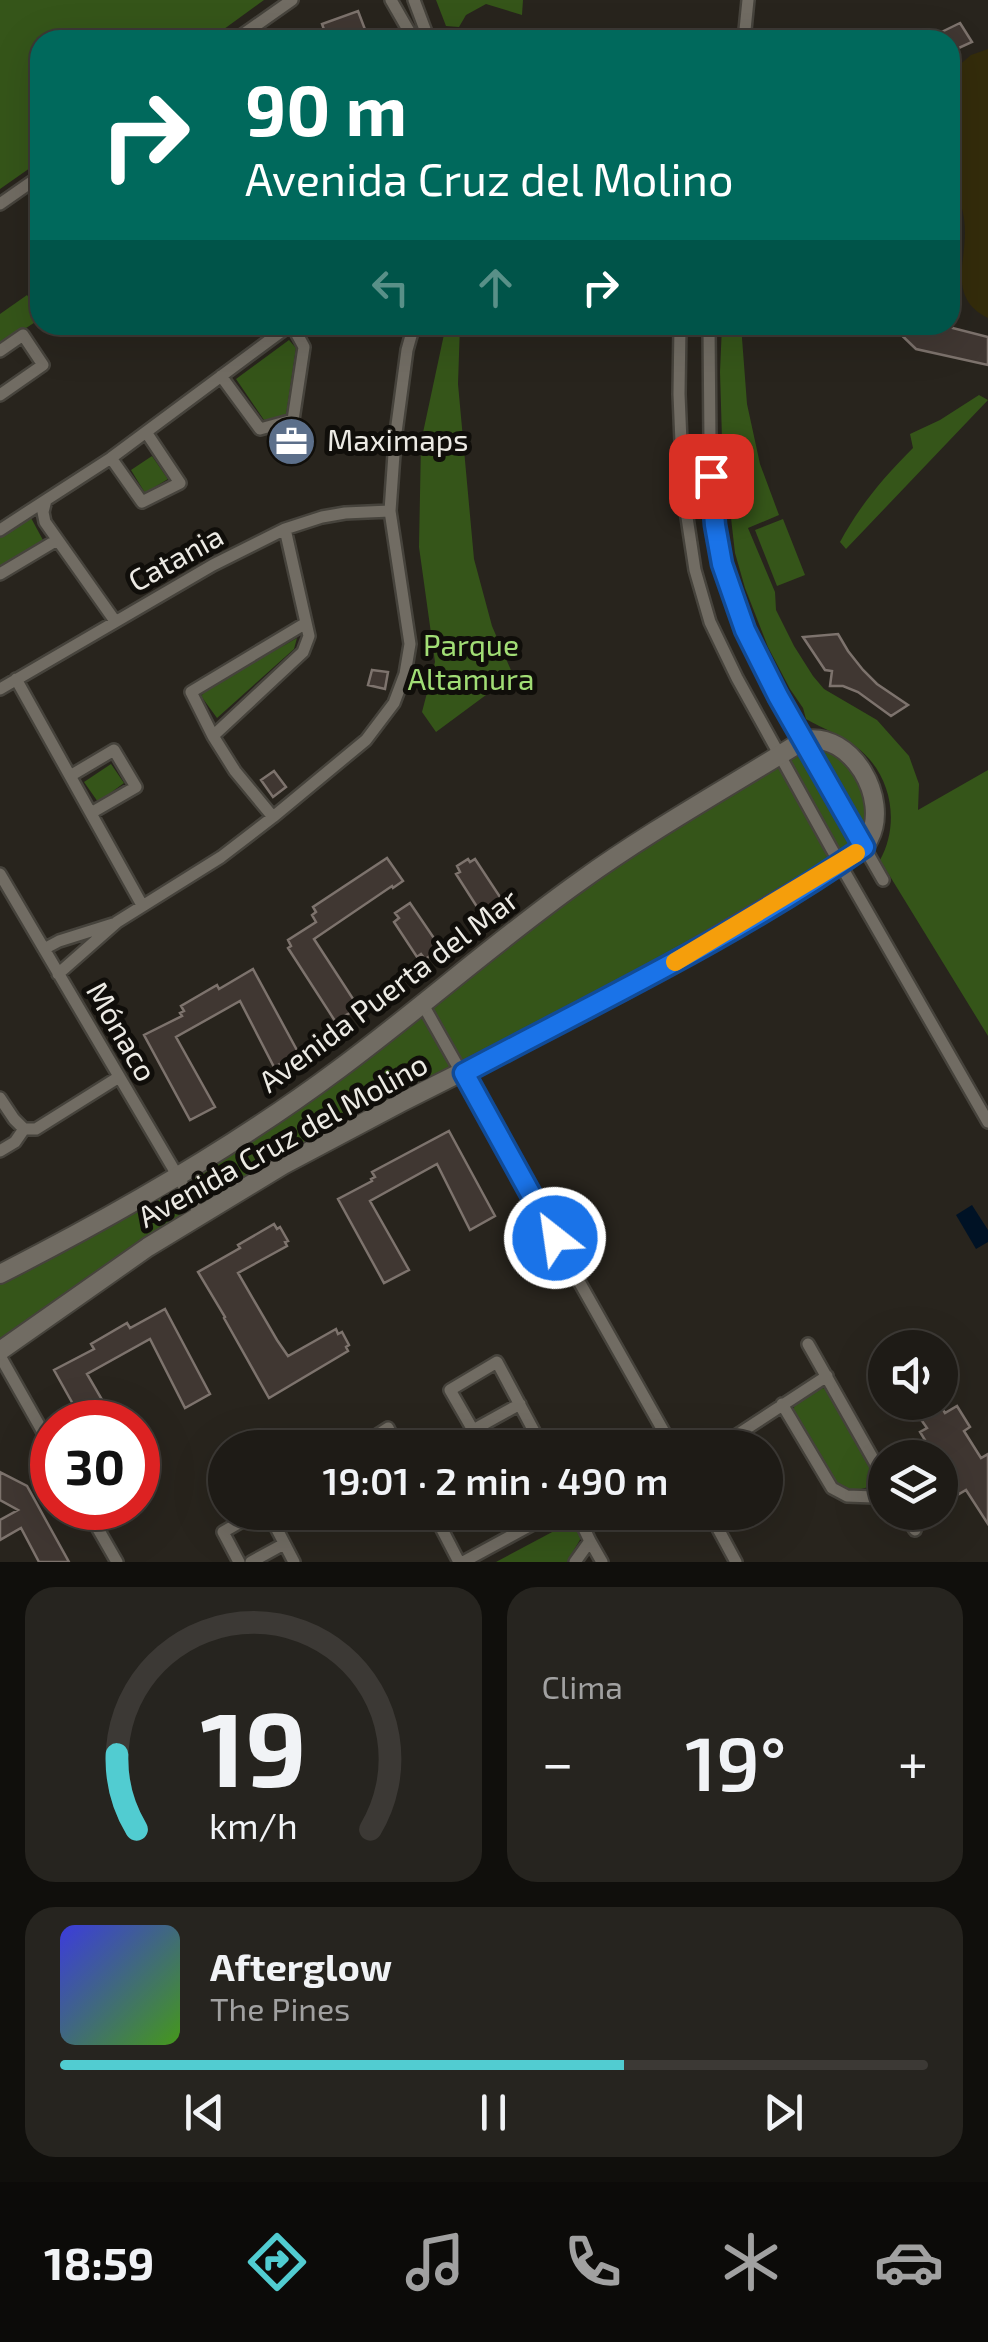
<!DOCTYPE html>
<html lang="es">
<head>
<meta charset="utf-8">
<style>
	body { margin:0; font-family:"Exo 2",sans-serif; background:#26241f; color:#f1f3f6; height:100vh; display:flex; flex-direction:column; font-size:38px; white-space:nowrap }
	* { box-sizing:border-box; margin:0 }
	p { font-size:32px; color:#a1a1a1 }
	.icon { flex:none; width:55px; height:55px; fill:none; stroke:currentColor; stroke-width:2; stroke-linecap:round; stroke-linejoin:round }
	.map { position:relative; height:1562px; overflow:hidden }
	.drawer { display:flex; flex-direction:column; gap:25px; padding:25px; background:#100f0c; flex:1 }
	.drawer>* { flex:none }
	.guide { position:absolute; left:30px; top:30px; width:930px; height:305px; border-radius:30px; box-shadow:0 10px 40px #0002,0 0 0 2px #3c3935; background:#00695c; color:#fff; overflow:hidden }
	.controls { position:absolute; left:868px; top:1330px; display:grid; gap:20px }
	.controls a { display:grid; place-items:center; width:90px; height:90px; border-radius:50%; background:#1e1b16; box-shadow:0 10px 40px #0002,0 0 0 2px #3c3935; font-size:50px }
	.speed { position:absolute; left:30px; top:1400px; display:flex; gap:20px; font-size:50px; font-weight:700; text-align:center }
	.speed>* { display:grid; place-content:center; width:130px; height:130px; border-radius:50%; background:#1e1b16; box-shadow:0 10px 40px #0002,0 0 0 2px #3c3935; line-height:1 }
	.speed .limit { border:15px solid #d22; background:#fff; color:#111 }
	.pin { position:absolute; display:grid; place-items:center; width:85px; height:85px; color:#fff; margin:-42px; border-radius:20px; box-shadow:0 5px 15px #0006 }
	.me { position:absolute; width:110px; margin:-55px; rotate:330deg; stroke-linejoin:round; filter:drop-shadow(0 0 8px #0008) }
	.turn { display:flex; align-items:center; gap:35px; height:210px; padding:0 50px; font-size:45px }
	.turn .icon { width:130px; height:130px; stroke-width:2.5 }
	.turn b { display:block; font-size:70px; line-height:85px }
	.lanes { display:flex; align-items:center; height:95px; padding:0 50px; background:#0003; justify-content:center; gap:50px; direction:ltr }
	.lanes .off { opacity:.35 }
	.big { font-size:75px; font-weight:600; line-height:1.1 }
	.drawer .card { flex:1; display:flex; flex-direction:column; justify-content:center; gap:15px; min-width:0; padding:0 35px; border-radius:30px; background:#26241f }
	.drawer .dial { align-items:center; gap:0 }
	.dial svg { height:260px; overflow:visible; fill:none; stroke:#3c3935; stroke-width:7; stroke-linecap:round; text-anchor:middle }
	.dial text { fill:#f1f3f6; stroke:none }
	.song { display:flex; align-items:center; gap:30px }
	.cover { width:120px; height:120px; border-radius:15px; background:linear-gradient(135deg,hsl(240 70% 55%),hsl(100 70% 35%)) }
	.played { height:10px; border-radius:5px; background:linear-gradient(90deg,#51ccd1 65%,#3c3935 65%) }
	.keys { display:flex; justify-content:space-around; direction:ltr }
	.heat { display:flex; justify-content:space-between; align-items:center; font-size:55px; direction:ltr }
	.drawer .tiles { flex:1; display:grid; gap:25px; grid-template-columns:1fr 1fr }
	.card:last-child { grid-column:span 2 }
	.trip { position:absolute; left:208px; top:1430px; width:575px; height:100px; border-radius:50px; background:#1e1b16; box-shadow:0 10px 40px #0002,0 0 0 2px #3c3935; font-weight:600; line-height:100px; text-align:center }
	.dock { display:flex; height:160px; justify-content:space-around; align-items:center; background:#0c0b09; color:#a1a1a1 }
	.dock .icon { width:70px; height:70px }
	.dock .selected { color:#51ccd1 }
	.dock b { font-size:45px; color:#f1f3f6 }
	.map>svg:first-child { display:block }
	.green { fill:#355519 }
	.sand { fill:#342c0b }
	.water { fill:#001225 }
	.building { fill:#403732; stroke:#7d736d; stroke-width:2.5 }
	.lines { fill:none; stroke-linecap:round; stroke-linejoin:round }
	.street-casing { stroke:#46433c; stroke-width:16 }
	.secondary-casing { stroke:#46433c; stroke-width:22 }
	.street { stroke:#716c63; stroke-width:11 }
	.secondary { stroke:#716c63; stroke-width:18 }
	.route-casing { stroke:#114b97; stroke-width:25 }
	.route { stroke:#1a73e8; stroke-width:18 }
	.slow { stroke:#f59e0b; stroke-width:18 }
	.labels { text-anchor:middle; stroke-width:10; stroke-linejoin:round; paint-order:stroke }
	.poi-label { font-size:30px; fill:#eceae4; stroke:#100e0a; text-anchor:start }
	.street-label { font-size:30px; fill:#eceae4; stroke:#100e0a }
	.park-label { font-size:30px; fill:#a1dd75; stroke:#100e0a }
</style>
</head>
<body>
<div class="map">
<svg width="988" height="1562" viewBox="0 0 988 1562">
	<rect width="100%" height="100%" fill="#28241d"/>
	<path class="green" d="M 0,0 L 264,0 L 209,40 L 40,40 L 40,161 L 0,189 Z
		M 436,0 L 523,0 L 522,15 L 486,4 L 466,15 L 459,27 L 446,26 Z
		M 27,295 L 40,313 L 40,319 L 0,345 L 0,314 Z
		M 446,325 L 460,325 L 458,384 L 474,559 L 492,626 L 513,675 L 436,732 L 422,712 L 435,662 L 419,547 L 421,442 Z
		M 722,325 L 741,325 L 747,404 L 760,464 L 779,515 L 748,528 L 775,592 L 776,610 L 794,646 L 813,676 L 824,689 L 877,720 L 909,756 L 919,784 L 918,810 L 988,770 L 988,1036 L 880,860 C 901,822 891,772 855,746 C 840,734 823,729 806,719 L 803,708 L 790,689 L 768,647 L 745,588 L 735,553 L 722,439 L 720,372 Z
		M 289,340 L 296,348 L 286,415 L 264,420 L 236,379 Z
		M 979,395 L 988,400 L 846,549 L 840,542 C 860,505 884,477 913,448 L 910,434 L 940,420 Z
		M 152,456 L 168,479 L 145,493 L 131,470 Z
		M 30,516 L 44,542 L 0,568 L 0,536 Z
		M 783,519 L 805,575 L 777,586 L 755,530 Z
		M 297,638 L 294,649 L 217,718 L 201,696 L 209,687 Z
		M 825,746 L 849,765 L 859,782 L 866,804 L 866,825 L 861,833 L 843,850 L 726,928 L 224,1189 L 84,1279 L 0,1341 L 0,1282 L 169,1193 L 235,1150 L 625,858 L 803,749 Z
		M 111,764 L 124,783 L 98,802 L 84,782 Z
		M 823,1388 L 828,1390 L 873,1473 L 869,1487 C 852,1492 844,1490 831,1479 L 793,1410 C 797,1398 812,1394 823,1388 Z
		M 571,1522 L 581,1538 L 567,1562 L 496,1562 Z"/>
	<path class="sand" d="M 988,49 L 988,318 C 949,299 965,265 965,232 C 965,213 959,195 950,179 L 950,73 L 971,55 Z"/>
	<path class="water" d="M 972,1205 L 988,1230 L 988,1242 L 976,1249 L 956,1215 Z"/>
	<path class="building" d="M 358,11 L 369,40 L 336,40 L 335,37 L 327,38 L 322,24 Z
		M 960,23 L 972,42 L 950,52 L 950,40 L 925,40 Z
		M 891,325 L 941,325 L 988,337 L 988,365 L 916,349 Z
		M 838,634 L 848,651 L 863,670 L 877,684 L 908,705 L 891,716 L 858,692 L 843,686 L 830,686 L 832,671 L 825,670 L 803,637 Z
		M 372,670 L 388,672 L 385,689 L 368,685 Z
		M 274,771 L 286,787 L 273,797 L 261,780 Z
		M 387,858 L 403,881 L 393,888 L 392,886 L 314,939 L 359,1008 L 335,1021 L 288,948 L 291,946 L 288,940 L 316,922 L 312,915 L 316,912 L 313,907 Z
		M 468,859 L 470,862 L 475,859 L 502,900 L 496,903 L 497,906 L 487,913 L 483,907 L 479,910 L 456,874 L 460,872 L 457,866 Z
		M 410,903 L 440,947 L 434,950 L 435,953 L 425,959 L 421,954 L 417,957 L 394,922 L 399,918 L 395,913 Z
		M 253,969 L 299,1054 L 274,1067 L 240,1001 L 176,1037 L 215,1107 L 190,1120 L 144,1035 L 182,1016 L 180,1013 L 184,1011 L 181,1006 L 217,985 L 219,989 Z
		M 449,1131 L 495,1216 L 470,1230 L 437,1164 L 370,1201 L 409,1270 L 384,1283 L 338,1199 L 372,1181 L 371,1179 L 375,1177 L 372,1172 Z
		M 274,1224 L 277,1229 L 280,1227 L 288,1241 L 285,1242 L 287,1246 L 238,1273 L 277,1340 L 288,1356 L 336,1329 L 338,1334 L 342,1332 L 349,1345 L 346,1347 L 348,1351 L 269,1398 L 224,1318 L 225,1317 L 198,1272 L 240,1248 L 238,1245 Z
		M 165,1309 L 210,1394 L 185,1408 L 150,1339 L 87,1374 L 115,1422 L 83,1422 L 54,1370 L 94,1349 L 91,1344 L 127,1323 L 130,1328 Z
		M 940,1405 L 945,1413 L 957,1406 L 970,1427 L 964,1431 L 981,1458 L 988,1454 L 988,1524 L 966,1490 L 959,1494 L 940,1464 L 940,1458 L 936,1458 L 920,1432 L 927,1428 L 920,1418 Z
		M 0,1472 L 27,1486 L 69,1562 L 39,1562 L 21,1528 L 0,1540 L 0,1520 L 18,1510 L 0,1500 Z"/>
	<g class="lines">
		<defs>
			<path id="street" d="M 391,0 L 414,40
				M 414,0 L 429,40
				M 235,40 L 292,0
				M 744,40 L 748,0
				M 0,204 L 40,176
				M 680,325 L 679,394 L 683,491 L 695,570 L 710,622 L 737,678 L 840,864 L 988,1122
				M 709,325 L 710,444 L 715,525 L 729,587 L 745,630 L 778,696 L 883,880
				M 0,351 L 23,335 L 43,365 L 0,395
				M 221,376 L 260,429 L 293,420 L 304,347 L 292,325
				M 111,458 L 142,502 L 180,483 L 146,432
				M 0,530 L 46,500
				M 0,574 L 57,540
				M 115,621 L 45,522 L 43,512 L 46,500 L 111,458 L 290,325
				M 16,679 L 142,905
				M 0,689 L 213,565 L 285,529 L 322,517 L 345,513 L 390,511
				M 213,736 L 191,692 L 306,623
				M 70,776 L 114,750 L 136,787 L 91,813
				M 273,817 L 235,771 L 213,736 L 303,652 L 309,636 L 285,529
				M 0,874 L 200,1214
				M 44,949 L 59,941 L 113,924
				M 58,974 L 117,922 L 221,857 L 273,817 L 366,740 L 394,703 L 405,674 L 410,644 L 390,511 L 395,440 L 407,350 L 414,325
				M 422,1003 L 673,1448
				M 0,1098 L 14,1119 L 24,1129 L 36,1129 L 119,1077
				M 0,1151 L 15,1142 L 24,1129
				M 808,1344 L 885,1480
				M 0,1356 L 52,1448
				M 520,1404 L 473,1430 L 450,1390 L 497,1362 L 543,1448
				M 782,1404 L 832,1488 L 847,1496 L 874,1497 L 885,1485
				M 357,1448 L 388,1428 L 398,1448
				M 717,1448 L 827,1376
				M 86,1508 L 117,1562
				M 268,1512 L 294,1562
				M 433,1512 L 459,1562
				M 709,1512 L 736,1562
				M 904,1512 L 915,1530
				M 590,1541 L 602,1562
				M 239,1562 L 223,1532 L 258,1512
				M 251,1562 L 284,1544
				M 463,1562 L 555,1512
				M 575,1562 L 590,1541 L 576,1512"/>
			<path id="secondary" d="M 0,1274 C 118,1214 233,1148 339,1069 C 420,1009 496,941 579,882 C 651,830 729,787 804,740 C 852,731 890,799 869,839 C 864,850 850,857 840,864 L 621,992 L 402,1102 L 283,1165 L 148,1247 L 0,1351"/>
		</defs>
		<use href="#street" class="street-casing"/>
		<use href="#secondary" class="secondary-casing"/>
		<use href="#street" class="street"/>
		<use href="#secondary" class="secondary"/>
	</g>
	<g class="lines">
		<defs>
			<path id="route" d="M 555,1238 L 464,1073 C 599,1001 738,935 864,847 L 778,696 L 745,630 L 722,564 L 715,525 L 711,476"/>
		</defs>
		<use href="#route" class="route-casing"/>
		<use href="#route" class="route"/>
		<path class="slow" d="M 675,962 L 856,853"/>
	</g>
	<defs>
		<symbol id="office-disc" viewBox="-11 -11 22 22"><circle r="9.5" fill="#5c6f8a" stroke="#100e0a"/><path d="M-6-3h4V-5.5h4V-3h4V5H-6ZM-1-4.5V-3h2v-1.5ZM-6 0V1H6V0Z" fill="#fff"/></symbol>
	</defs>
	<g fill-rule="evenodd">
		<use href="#office-disc" x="264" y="414" width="55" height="55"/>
	</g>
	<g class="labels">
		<g class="poi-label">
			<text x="327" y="451">Maximaps</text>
		</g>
		<g class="street-label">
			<text transform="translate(176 559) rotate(-29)" y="10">Catania</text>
			<text transform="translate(389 991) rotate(-37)" y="10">Avenida Puerta del Mar</text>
			<text transform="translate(121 1032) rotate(60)" y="10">Mónaco</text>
			<text transform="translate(283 1141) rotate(-29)" y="10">Avenida Cruz del Molino</text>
		</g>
		<g class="park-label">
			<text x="471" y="656">Parque<tspan x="471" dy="34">Altamura</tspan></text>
		</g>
	</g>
</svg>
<div class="controls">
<a><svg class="icon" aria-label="sound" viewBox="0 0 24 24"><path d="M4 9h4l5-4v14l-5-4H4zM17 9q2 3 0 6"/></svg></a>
<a><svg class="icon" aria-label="layers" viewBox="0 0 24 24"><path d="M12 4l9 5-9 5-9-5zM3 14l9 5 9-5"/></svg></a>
</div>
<div class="speed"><div class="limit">30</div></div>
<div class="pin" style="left:711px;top:476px;background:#d93025"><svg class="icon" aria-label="arrive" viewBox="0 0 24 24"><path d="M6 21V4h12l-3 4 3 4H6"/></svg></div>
<svg class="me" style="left:555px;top:1238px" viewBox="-20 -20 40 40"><circle r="17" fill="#1a73e8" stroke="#fff" stroke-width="3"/><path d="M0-11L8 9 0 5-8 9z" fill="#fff"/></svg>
<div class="trip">19:01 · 2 min · 490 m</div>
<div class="guide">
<div class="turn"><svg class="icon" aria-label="right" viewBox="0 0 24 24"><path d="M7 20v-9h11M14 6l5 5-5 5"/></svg><div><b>90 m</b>Avenida Cruz del Molino</div></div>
<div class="lanes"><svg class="icon off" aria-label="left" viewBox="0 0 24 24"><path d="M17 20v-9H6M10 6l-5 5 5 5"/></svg><svg class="icon off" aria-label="ahead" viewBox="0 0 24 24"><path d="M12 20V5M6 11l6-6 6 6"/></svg><svg class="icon" aria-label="right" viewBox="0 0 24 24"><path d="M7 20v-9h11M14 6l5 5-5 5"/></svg></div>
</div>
</div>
<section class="drawer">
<div class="tiles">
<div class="card dial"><svg viewBox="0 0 100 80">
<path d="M14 69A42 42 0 1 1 86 69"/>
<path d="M14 69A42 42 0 0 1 8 46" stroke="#51ccd1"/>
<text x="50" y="56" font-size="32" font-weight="700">19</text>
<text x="50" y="72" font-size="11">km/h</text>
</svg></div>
<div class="card"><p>Clima</p>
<div class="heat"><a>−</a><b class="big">19°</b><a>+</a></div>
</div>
<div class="card">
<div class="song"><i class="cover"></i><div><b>Afterglow</b><p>The Pines</p></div></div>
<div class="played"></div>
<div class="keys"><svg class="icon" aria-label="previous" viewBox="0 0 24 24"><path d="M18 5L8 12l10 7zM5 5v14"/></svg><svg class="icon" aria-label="pause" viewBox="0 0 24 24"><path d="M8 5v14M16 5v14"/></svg><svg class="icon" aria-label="next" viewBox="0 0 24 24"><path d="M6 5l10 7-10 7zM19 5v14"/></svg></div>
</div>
</div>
</section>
<nav class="dock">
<b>18:59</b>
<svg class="icon selected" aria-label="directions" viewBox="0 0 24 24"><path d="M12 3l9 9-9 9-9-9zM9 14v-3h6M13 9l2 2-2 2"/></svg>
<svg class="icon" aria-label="music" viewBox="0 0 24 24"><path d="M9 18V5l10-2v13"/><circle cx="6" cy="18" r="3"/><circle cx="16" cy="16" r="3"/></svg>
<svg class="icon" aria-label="phone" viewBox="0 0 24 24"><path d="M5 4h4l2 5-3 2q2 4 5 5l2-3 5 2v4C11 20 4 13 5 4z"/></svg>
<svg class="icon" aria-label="climate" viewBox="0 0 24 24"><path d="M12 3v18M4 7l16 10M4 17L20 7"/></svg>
<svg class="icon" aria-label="car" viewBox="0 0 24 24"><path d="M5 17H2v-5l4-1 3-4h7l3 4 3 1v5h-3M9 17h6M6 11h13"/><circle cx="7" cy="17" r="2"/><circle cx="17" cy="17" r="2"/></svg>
</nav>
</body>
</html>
